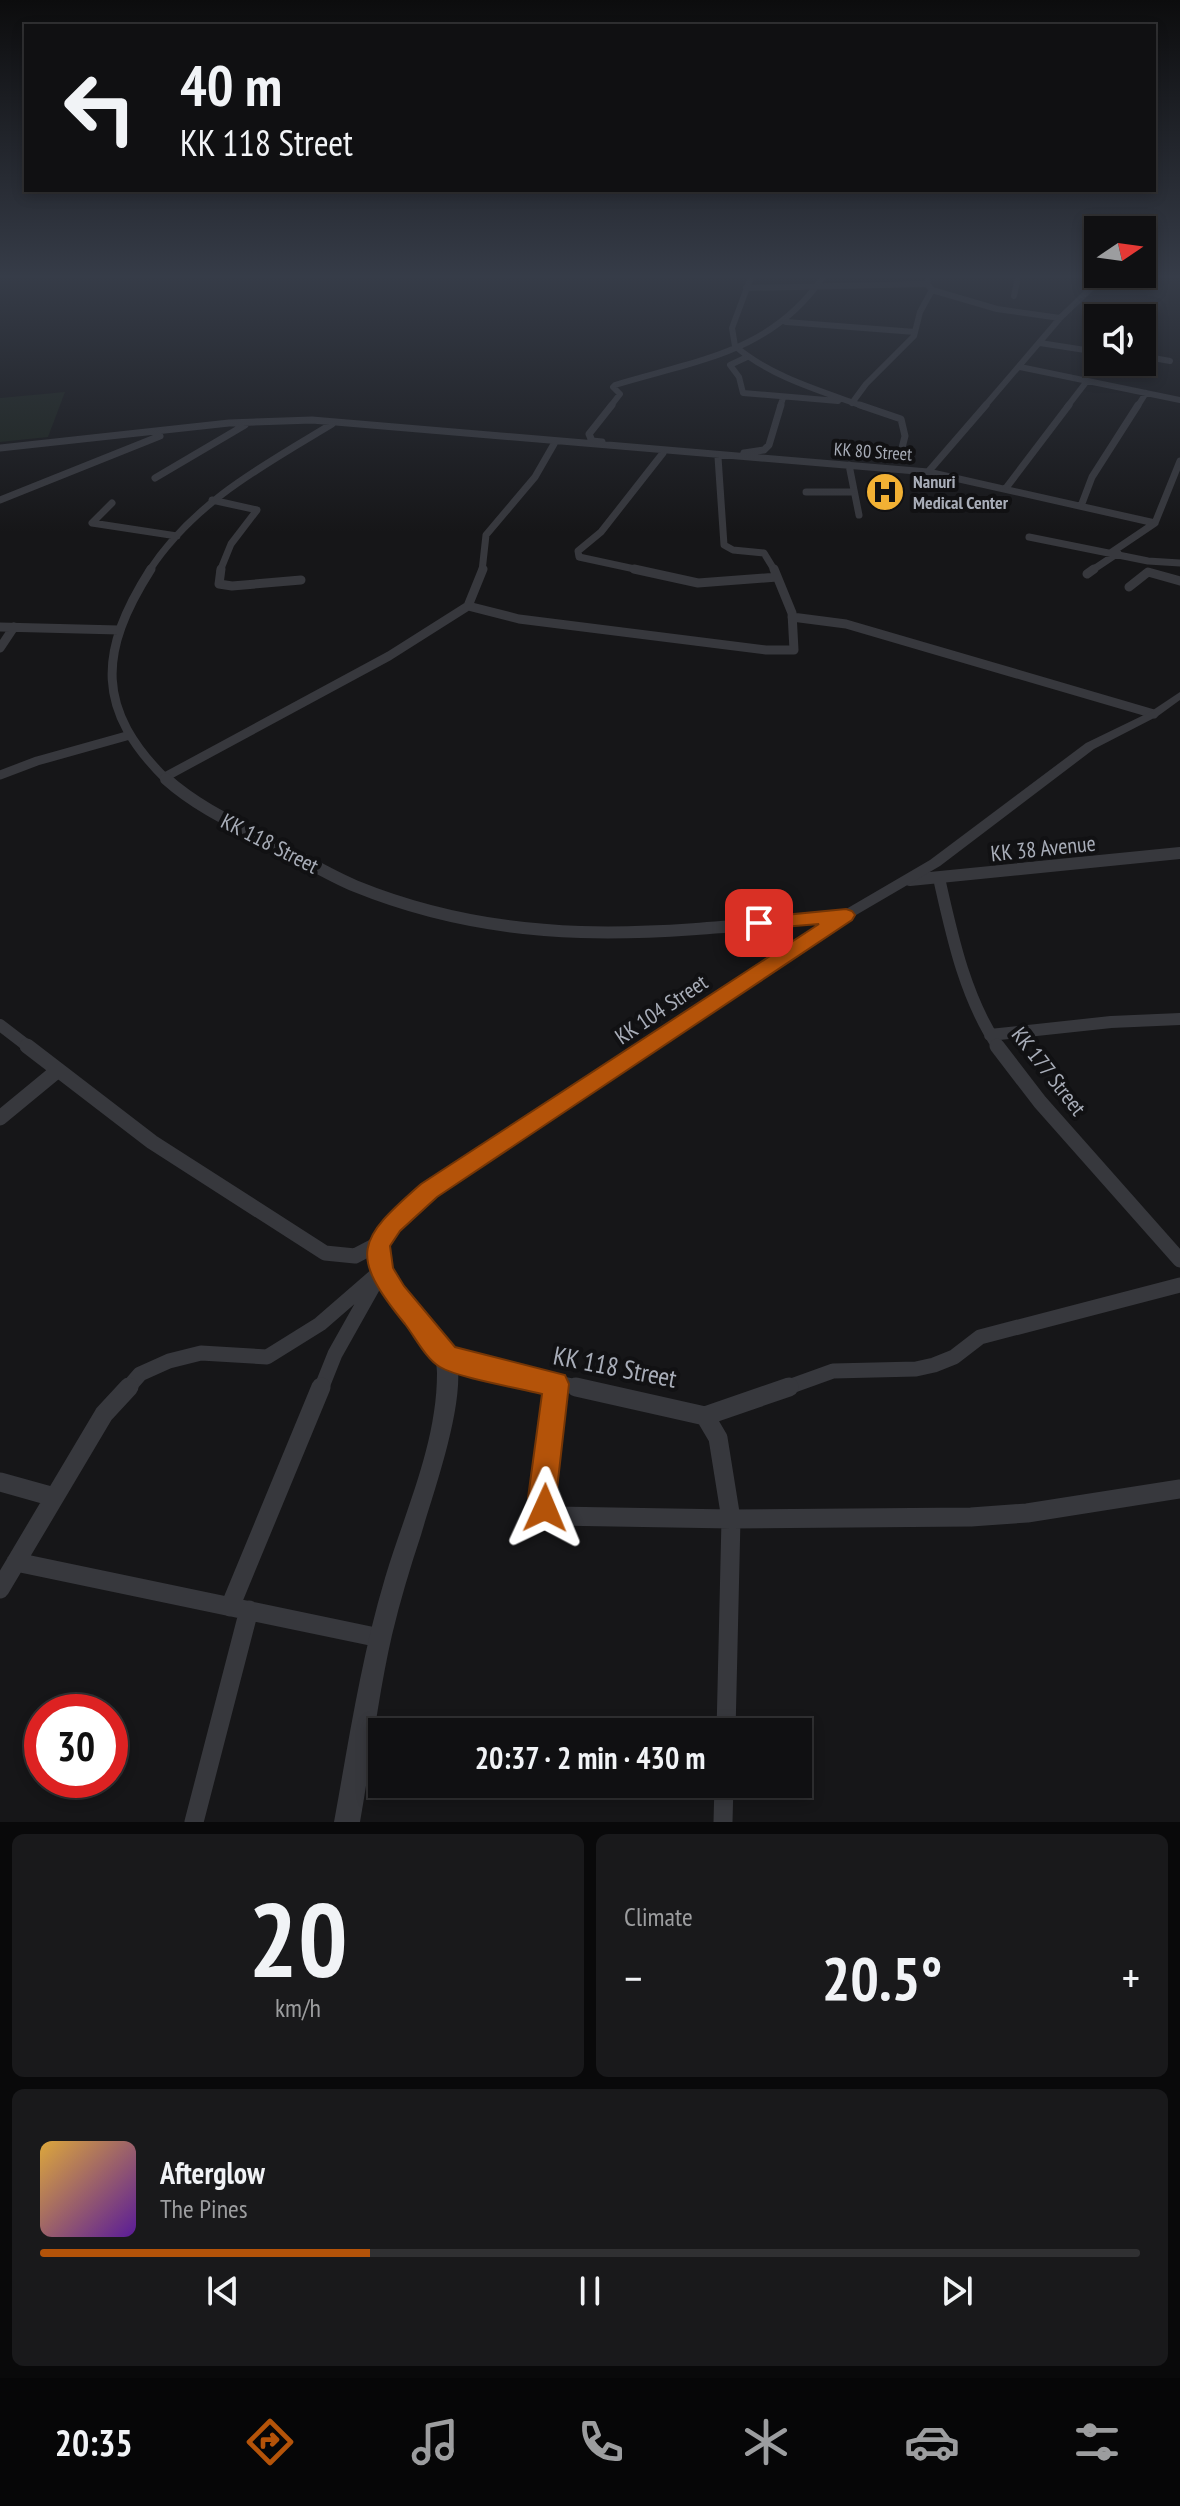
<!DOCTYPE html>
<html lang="en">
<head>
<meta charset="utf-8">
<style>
	body { margin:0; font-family:"PT Sans Narrow",sans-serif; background:#19191b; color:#f1f3f6; height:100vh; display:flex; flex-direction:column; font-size:30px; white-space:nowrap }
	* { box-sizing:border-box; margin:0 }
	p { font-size:26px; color:#9c9d9f }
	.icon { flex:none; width:44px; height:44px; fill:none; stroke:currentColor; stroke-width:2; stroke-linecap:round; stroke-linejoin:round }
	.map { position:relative; height:1822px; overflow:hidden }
	.drawer { display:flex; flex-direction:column; gap:12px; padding:12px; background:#09090a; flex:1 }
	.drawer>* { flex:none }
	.guide { position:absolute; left:24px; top:24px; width:1132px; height:168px; border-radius:0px; box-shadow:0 4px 12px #0003,0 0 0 2px #303032; background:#101012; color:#f1f3f6; overflow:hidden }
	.needle { width:52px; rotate:77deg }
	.controls { position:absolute; left:1084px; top:216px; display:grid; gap:16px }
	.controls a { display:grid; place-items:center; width:72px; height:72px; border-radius:0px; background:#101012; box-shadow:0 4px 12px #0003,0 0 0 2px #303032; font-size:40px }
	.speed { position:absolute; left:24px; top:1694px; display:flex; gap:16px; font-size:40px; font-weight:700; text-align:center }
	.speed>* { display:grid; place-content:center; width:104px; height:104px; border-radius:50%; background:#101012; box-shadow:0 4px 12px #0003,0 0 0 2px #303032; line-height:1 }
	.speed .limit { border:12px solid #d22; background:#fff; color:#111 }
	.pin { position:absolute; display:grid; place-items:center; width:68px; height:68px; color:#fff; margin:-34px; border-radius:16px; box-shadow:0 4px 12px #0006 }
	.me { position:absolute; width:88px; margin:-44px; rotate:1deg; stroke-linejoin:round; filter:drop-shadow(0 0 6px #0008) }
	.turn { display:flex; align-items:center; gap:28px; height:168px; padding:0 24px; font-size:36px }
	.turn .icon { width:104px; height:104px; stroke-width:2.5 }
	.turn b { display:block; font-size:56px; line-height:68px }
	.big { font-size:60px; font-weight:700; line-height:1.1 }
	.drawer .tile { flex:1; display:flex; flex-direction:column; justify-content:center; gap:12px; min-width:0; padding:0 28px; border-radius:12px; background:#19191b }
	.drawer .dial { align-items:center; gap:0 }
	.dial b { font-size:104px; line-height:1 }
	.song { display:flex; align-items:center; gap:24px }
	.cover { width:96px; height:96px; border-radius:12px; background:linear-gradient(135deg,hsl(40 70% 55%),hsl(270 70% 35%)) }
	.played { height:8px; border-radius:4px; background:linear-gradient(90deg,#b45309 30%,#303032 30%) }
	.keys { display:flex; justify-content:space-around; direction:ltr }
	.heat { display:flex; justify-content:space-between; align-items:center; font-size:44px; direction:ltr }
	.drawer .tiles { flex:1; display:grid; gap:12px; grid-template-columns:1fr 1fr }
	.tile:last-child { grid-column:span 2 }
	.trip { position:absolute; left:368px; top:1718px; width:444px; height:80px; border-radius:0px; background:#101012; box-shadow:0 4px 12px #0003,0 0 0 2px #303032; font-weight:700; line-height:80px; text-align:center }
	.tabs { display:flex; height:128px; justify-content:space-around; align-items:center; background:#060607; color:#9c9d9f }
	.tabs .icon { width:56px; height:56px }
	.tabs .current { color:#b45309 }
	.tabs b { font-size:36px; color:#f1f3f6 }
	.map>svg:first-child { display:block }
	.green { fill:#1c231d }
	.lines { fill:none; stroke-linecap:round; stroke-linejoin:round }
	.minor-far5 { stroke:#37383d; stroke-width:6 }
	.minor-far4 { stroke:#37383d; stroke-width:7 }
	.minor-far3 { stroke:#37383d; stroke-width:9 }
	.minor-far2 { stroke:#37383d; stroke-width:12 }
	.minor-far1 { stroke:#37383d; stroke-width:15 }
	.minor { stroke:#37383d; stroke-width:19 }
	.tertiary { fill:#37383d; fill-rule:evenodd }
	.route { fill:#b45309; stroke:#753606; stroke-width:2 }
	.labels { text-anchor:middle; stroke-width:8; stroke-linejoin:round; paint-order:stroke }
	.far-street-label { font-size:18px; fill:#a8adb8; stroke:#111113 }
	.far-poi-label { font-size:18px; font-weight:bold; fill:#a8adb8; stroke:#111113; text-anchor:start }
	.street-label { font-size:22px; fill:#a8adb8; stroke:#111113 }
	.near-street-label { font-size:26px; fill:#a8adb8; stroke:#111113 }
</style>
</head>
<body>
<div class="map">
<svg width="1180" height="1822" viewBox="0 0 1180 1822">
	<rect width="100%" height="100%" fill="#161618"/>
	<path class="green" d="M 65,392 L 48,437 L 0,442 L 0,398 Z"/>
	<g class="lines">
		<path class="minor-far5" d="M 751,277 L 732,328 L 735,346 C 771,377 821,391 865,407
			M 928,279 L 927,284 L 932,290 L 997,309 L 1060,318
			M 746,288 L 927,284
			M 1014,296 L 1018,277
			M 786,322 L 915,332
			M 1040,343 L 1098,352
			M 1142,356 L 1170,361
			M 747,357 L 730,365 L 739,377 L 743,393 L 838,401
			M 1020,367 L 1180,400
			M 852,403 L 866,384 L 914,336 L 920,312 L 932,290
			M 610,407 L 620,394 L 613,387 L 615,385 C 697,360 771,353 823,277
			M 780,407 L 783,398
			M 984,407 L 1061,317 L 1103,277
			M 1067,407 L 1087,381
			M 1137,407 L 1146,393"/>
		<path class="minor-far4" d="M 860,405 L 901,419 L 905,436 L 902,448
			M 602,442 L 592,441 L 589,434 L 612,405
			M 0,448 L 229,423 L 312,420 L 928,472 L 986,405
			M 744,453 L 764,450 L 769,445 L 781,405
			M 718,457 L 724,545 L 733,550 L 764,553 L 775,571
			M 849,465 L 859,515
			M 928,472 L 1155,523 L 1180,461
			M 155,478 L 245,425
			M 1006,488 L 1069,405
			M 806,492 L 854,492
			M 0,500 L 160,436
			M 212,500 L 257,510 L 231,544 L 220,571
			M 112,503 L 92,523 L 177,536
			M 1081,506 L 1092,477 L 1138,405
			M 1029,537 L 1148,561 L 1180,563
			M 1112,552 L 1155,523
			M 149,571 C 194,502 264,465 332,424
			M 482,571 L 486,535 L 535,477 L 554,444
			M 644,571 L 579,557 L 578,551 L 601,532 L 663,453
			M 1091,571 L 1118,553"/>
		<path class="minor-far3" d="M 151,569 C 98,652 95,710 168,781
			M 221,569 L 219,584 L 232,586 L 301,580
			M 634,569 L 698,583 L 777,577
			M 1087,574 L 1094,569
			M 1129,587 L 1148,572 L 1180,581
			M 468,606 L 519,619 L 766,650 L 794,650 L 792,613 L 774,569
			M 792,617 L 846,624 L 1154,714
			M 0,627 L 119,630
			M 0,648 L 14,627
			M 0,775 L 37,761 L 130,735
			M 165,777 L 389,656 L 468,606 L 483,569"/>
		<path class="minor-far2" d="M 166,779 C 202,811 243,827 285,850 C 308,862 331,876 355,886 C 522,954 673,932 846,915
			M 939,878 C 952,936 965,998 999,1048
			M 910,880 L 1180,853
			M 0,1025 L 30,1048
			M 990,1035 L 1111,1022 L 1180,1019"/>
		<path class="minor-far1" d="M 27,1046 L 152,1142 L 325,1253 L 355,1256 L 378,1244
			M 997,1046 L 1040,1102 L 1180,1260
			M 0,1118 L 57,1071
			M 447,1357 L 585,1389
			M 127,1389 L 140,1374 L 169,1361 L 201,1353 L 267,1357 L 320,1324 L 381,1271
			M 321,1389 L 335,1354 L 376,1281
			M 555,1389 L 556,1384
			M 783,1389 L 833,1371 L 916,1369 L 934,1365 L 954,1357 L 980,1337 L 1180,1285"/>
		<path class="minor" d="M 556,1387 L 542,1498 L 545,1508 L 555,1516 L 731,1519 L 971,1517 L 1027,1513 L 1180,1489
			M 576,1387 L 705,1416 L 718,1438 L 731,1519 L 726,1732
			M 705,1416 L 789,1387
			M 0,1482 L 54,1497
			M 16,1562 L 380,1638
			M 0,1589 L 104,1414 L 129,1387
			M 230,1607 L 321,1387
			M 194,1822 L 249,1610
			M 723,1822 L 724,1784"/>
		<path class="tertiary" d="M 1180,692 L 1180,700 L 1158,716 L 1094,749 L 940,866 L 851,918 L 435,1196 L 398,1230 L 387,1246 L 390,1269 L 402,1288 L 454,1350 C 471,1390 433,1493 421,1535 C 410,1568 400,1601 392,1635 C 378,1696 371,1760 360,1822 L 334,1822 C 349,1740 361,1658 385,1578 C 405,1511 437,1444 437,1373 C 437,1355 429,1350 418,1337 C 400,1314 362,1276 369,1243 C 374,1223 408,1199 423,1186 L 841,912 L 930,860 L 1086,743 L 1150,712 Z"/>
	</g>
	<linearGradient id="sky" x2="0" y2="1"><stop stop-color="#0c0c0d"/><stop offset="0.52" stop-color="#363c48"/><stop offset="1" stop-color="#363c48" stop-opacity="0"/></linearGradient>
	<rect width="1180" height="532" fill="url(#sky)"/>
	<path class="route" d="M 846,909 L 852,911 L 855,915 L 852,920 L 437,1197 L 400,1231 L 390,1246 L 393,1268 L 404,1286 L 455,1347 L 565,1375 L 569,1384 L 556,1498 L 559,1508 L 555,1518 L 545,1522 L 535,1518 L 528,1498 L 542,1394 C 519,1388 458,1378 440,1367 C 426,1359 415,1337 405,1324 C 348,1254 357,1240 421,1184 L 819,924 L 759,929 L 750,923 L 753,918 Z"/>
	<defs>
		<symbol id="hospital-disc" viewBox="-11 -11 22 22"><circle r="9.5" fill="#f2b134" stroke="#111113"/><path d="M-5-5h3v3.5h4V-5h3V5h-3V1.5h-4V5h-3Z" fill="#111"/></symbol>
	</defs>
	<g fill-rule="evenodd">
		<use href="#hospital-disc" x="863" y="470" width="44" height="44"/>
	</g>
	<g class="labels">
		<g class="far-street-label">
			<text transform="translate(873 452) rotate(4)" y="6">KK 80 Street</text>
		</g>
		<g class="far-poi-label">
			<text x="913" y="488">Nanuri<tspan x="913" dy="21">Medical Center</tspan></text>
		</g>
		<g class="street-label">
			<text transform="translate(270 843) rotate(27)" y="8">KK 118 Street</text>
			<text transform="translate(1043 848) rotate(-6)" y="8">KK 38 Avenue</text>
			<text transform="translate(661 1009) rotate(-34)" y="8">KK 104 Street</text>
			<text transform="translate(1049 1071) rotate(52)" y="8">KK 177 Street</text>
		</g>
		<g class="near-street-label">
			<text transform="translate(615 1367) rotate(11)" y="9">KK 118 Street</text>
		</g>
	</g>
</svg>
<div class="controls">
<a><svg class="needle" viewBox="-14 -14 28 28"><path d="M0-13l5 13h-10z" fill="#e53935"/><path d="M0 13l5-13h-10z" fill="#9c9d9f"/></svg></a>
<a><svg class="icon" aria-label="sound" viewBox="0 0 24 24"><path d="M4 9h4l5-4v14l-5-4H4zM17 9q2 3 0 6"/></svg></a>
</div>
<div class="speed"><div class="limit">30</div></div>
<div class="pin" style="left:759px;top:923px;background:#d93025"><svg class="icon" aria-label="arrive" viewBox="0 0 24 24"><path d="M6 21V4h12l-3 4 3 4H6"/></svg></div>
<svg class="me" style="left:545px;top:1508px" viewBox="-20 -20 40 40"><path d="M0-17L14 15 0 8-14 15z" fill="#b45309" stroke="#fff" stroke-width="4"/></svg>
<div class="trip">20:37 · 2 min · 430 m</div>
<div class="guide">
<div class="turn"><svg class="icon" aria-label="left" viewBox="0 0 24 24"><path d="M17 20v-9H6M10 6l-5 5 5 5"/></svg><div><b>40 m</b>KK 118 Street</div></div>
</div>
</div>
<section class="drawer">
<div class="tiles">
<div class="tile dial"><b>20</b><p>km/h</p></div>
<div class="tile"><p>Climate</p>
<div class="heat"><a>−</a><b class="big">20.5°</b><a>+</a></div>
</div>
<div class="tile">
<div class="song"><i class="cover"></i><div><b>Afterglow</b><p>The Pines</p></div></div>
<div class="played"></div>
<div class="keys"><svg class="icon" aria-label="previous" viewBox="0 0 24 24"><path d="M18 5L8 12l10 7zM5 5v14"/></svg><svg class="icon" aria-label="pause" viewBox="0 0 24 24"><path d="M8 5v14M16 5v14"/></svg><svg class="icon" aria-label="next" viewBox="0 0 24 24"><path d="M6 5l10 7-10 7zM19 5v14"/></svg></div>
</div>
</div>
</section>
<nav class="tabs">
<b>20:35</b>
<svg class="icon current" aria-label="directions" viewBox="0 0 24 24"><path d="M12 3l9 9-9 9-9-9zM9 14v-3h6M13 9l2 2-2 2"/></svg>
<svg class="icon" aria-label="music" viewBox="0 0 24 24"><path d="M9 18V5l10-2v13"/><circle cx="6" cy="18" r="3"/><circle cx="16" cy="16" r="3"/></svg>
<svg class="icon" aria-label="phone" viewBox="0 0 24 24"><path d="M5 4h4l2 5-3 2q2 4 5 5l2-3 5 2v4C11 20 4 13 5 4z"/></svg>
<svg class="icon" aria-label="climate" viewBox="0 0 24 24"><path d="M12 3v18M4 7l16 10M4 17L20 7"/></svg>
<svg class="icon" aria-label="car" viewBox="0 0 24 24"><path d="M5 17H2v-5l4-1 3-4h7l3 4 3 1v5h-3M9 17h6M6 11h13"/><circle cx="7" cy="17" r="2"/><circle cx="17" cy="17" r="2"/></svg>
<svg class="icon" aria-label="filters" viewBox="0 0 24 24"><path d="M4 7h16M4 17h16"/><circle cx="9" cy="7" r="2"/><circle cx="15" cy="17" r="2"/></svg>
</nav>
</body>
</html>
